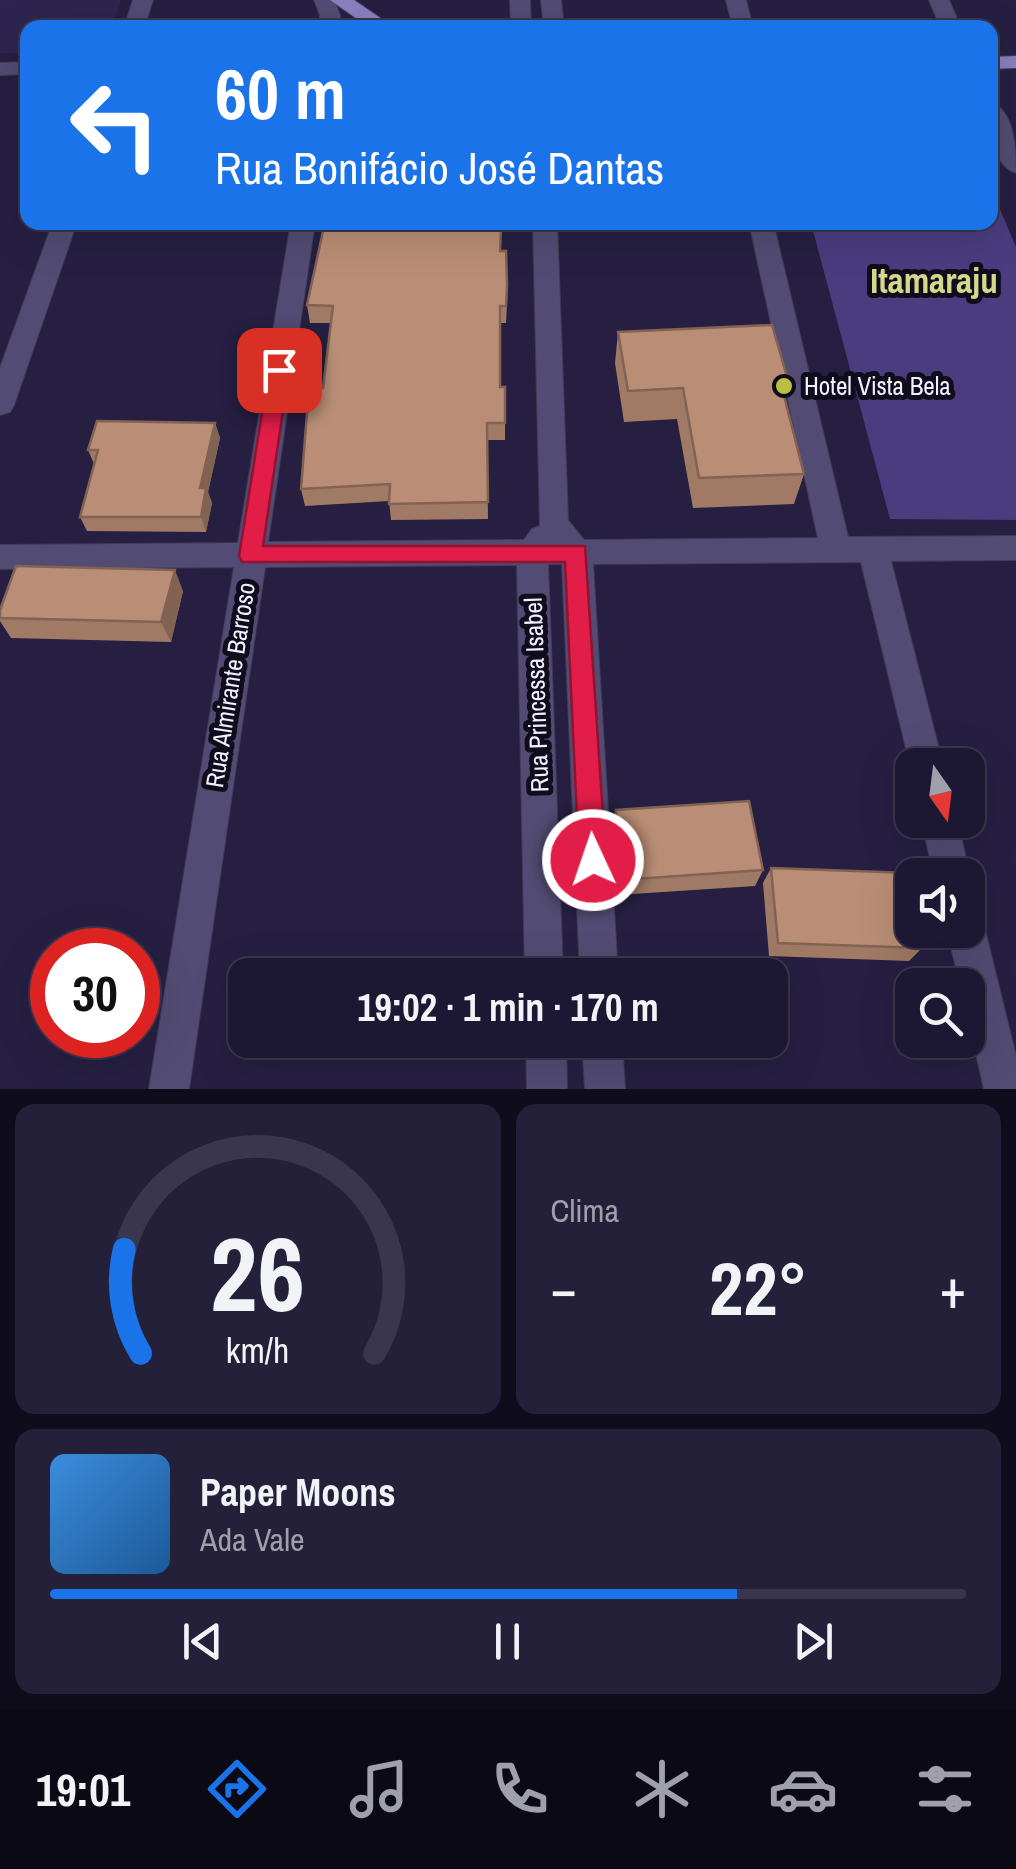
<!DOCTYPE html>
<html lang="pt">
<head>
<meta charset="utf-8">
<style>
	body { margin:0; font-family:"Archivo Narrow",sans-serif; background:#25203a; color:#f1f3f6; height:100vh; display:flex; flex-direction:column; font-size:38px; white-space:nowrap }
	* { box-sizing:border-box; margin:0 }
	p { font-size:32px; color:#a09fac }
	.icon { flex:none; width:55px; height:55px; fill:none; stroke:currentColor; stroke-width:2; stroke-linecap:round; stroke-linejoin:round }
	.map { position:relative; height:1089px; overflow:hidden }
	.drawer { display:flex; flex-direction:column; gap:15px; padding:15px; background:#0f0d1c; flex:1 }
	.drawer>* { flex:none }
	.banner { position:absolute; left:20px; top:20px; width:978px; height:210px; border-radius:20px; box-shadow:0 10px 40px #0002,0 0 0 2px #3a364d; background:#1a73e8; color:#fff; overflow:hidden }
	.needle { width:65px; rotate:166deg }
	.controls { position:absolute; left:895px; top:748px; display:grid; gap:20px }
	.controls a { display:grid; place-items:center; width:90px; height:90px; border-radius:20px; background:#1c1732; box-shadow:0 10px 40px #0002,0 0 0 2px #3a364d; font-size:50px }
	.speed { position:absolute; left:30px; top:928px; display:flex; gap:20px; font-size:50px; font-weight:700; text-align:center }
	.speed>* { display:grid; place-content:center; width:130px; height:130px; border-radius:50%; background:#1c1732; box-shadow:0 10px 40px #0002,0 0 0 2px #3a364d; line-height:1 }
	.speed .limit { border:15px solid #d22; background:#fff; color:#111 }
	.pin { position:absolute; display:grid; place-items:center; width:85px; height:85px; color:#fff; margin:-42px; border-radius:20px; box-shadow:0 5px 15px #0006 }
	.me { position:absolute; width:110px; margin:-55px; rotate:357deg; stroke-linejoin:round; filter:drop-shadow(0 0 8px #0008) }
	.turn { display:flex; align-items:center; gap:35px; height:210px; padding:0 30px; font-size:45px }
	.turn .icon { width:130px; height:130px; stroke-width:2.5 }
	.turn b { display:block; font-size:70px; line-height:85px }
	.big { font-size:75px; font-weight:700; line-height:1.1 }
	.drawer .card { flex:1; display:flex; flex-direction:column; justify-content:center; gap:15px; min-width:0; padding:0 35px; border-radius:20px; background:#25203a }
	.drawer .dial { align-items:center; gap:0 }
	.dial svg { height:260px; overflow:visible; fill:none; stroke:#3a364d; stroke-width:7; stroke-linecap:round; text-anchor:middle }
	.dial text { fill:#f1f3f6; stroke:none }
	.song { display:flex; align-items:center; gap:30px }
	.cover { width:120px; height:120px; border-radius:15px; background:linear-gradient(135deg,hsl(210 70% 55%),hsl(210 70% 35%)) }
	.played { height:10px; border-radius:5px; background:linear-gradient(90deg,#1a73e8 75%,#3a364d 75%) }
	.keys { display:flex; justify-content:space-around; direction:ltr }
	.heat { display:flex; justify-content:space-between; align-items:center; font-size:55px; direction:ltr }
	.drawer .tiles { flex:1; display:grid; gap:15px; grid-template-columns:1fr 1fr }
	.card:last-child { grid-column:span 2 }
	.trip { position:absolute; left:228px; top:958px; width:560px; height:100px; border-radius:20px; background:#1c1732; box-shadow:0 10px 40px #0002,0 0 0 2px #3a364d; font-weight:700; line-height:100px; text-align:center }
	.dock { display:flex; height:160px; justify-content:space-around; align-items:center; background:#0b0914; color:#a09fac }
	.dock .icon { width:70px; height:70px }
	.dock .on { color:#1a73e8 }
	.dock b { font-size:45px; color:#f1f3f6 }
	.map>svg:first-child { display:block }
	.built { fill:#2d254f }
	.green { fill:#4a3c7f }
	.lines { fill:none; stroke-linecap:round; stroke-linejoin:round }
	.minor-casing { stroke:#423a57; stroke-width:2 }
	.primary-casing { stroke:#423a57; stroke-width:2 }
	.minor { fill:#524c74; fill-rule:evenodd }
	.primary { fill:#8980bf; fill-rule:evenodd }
	.wall { fill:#a07a65 }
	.shaded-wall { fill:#826353 }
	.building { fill:#ba8e76; stroke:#826353; stroke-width:2.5 }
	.route { fill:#e11d48; stroke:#92132f; stroke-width:2.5 }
	.poi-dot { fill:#bdbf43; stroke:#0f0c1c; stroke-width:4 }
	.labels { text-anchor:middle; stroke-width:10; stroke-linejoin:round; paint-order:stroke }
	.poi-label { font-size:25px; fill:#f2f0ff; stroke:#0f0c1c; text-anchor:start }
	.street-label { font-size:25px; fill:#f2f0ff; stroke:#0f0c1c }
	.district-label { font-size:35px; font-weight:bold; fill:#d5d88a; stroke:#0f0c1c }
</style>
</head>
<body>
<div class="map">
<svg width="1016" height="1089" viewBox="0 0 1016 1089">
	<rect width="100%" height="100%" fill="#261f42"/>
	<path class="built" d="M 0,0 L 121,0 L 111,27 L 28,28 L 27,53 L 0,53 Z"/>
	<path class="green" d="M 990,186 L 1016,247 L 1016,520 L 890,519 L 811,223 L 990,222 Z"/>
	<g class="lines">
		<defs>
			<path id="minor" d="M 133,0 L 153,0 L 144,28 L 124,28 Z
				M 314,0 L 334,0 L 340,15 L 339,28 L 319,28 L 320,15 Z
				M 510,0 L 530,0 L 531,28 L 511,28 Z
				M 541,0 L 561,0 L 564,28 L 544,28 Z
				M 726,0 L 746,0 L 753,28 L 733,28 Z
				M 929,0 L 949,0 L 961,28 L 941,28 Z
				M 28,62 L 28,74 L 0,75 L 0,63 Z
				M 990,102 C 1015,110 1016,150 1016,173 C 991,165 990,124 990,102 Z
				M 53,222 L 77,222 L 14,405 L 10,412 L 0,415 L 0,368 Z
				M 291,222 L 315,222 L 268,542 L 524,540 L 532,529 L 540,526 L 533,222 L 557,222 L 568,520 L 584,540 L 818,538 L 749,222 L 773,222 L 848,537 L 1016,536 L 1016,560 L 891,561 L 943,765 L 912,765 L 912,773 L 861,562 L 593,564 L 618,975 L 580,975 L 562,564 L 548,564 L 563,975 L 525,975 L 517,565 L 265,567 L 189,1089 L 149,1089 L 234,567 L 0,569 L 0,545 L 238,543 Z
				M 921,820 L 957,820 L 970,875 L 968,881 L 968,875 L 934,875 Z
				M 968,912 L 979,917 L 985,930 L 1016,1056 L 1016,1089 L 984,1089 L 968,1018 L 968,985 L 960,985 L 947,930 L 968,930 Z
				M 526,1040 L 566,1040 L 567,1089 L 527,1089 Z
				M 582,1040 L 622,1040 L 625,1089 L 585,1089 Z"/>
			<path id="primary" d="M 330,0 L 354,0 L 395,28 L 370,28 Z
				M 1016,56 L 1016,68 L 990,69 L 990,57 Z"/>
		</defs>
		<use href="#minor" class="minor-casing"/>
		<use href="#primary" class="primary-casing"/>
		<use href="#minor" class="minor"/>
		<use href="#primary" class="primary"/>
	</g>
	<path class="wall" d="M 488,229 L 501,251 L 507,303 L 506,323 L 500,323 L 500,387 L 505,387 L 505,440 L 487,440 L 488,519 L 391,520 L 389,501 L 305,506 L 301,489 L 323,388 L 331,323 L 310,323 L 307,305 Z
		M 618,332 L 789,384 L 785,399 L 804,474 L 794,504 L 693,508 L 677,419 L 624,422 L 615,363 Z
		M 215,423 L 220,438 L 208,492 L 212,503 L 206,532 L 87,531 L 80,517 L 94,464 L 88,450 Z
		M 183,591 L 171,642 L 11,638 L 0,621 L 0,610 Z
		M 616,810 L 763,870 L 755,886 L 617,895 L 613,826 Z
		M 771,868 L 922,948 L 909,961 L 769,956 L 763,883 Z"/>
	<path class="shaded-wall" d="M 215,423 L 220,438 L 208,492 L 212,503 L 206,532 L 201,517 L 200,488 Z
		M 175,570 L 183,591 L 171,642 L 161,622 Z"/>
	<path class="building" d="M 325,222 L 488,222 L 488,229 L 501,229 L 500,251 L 506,251 L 507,285 L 506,306 L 500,306 L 500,387 L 505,387 L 505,423 L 487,423 L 488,502 L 389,504 L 390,484 L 301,489 L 309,388 L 323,388 L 333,306 L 307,305 Z
		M 772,325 L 789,384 L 781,384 L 804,474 L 699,478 L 683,388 L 628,391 L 618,332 Z
		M 97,421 L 215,423 L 200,488 L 206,488 L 201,517 L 80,517 L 98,450 L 88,450 Z
		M 16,566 L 175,570 L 161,622 L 0,618 L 0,610 Z
		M 749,801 L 763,870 L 620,880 L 616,810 Z
		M 771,868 L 909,873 L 912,894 L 912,930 L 919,930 L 922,948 L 778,943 Z"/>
	<path class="route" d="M 279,363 L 289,370 L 263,546 L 585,546 L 606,860 L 602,869 L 593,873 L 583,869 L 579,860 L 565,562 L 242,562 L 239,556 L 269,370 Z"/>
	<circle class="poi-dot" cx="784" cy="386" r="10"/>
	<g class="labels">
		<g class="poi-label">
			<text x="804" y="395">Hotel Vista Bela</text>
		</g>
		<g class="street-label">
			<text transform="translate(230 685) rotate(-81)" y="9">Rua Almirante Barroso</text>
			<text transform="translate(536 695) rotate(-92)" y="9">Rua Princessa Isabel</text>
		</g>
		<g class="district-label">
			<text x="934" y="293">Itamaraju</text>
		</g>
	</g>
</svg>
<div class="controls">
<a><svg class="needle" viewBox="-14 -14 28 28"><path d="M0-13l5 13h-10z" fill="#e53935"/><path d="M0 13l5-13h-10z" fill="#a09fac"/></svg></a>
<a><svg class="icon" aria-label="sound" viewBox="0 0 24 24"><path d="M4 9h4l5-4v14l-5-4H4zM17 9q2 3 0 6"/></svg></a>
<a><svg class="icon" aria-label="search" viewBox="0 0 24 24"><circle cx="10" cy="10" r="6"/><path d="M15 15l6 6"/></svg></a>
</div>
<div class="speed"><div class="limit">30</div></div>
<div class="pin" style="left:279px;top:370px;background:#d93025"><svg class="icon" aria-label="arrive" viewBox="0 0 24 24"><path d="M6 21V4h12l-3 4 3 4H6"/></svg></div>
<svg class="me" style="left:593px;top:860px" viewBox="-20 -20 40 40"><circle r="17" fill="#e11d48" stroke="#fff" stroke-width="3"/><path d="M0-11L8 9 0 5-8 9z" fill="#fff"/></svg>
<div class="trip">19:02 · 1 min · 170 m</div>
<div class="banner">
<div class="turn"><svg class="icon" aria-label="left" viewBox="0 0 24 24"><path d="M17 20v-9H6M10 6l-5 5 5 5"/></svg><div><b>60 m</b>Rua Bonifácio José Dantas</div></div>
</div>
</div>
<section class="drawer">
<div class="tiles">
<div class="card dial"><svg viewBox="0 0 100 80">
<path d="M14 69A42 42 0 1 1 86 69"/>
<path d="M14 69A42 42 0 0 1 9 37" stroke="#1a73e8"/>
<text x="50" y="56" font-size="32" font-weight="700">26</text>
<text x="50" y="72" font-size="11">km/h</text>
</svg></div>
<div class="card"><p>Clima</p>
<div class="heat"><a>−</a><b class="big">22°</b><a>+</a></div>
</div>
<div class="card">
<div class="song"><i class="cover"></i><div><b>Paper Moons</b><p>Ada Vale</p></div></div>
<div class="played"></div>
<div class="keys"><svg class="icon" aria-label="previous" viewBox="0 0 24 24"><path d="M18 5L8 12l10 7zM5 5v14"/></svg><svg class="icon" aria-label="pause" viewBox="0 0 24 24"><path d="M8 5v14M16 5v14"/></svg><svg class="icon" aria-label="next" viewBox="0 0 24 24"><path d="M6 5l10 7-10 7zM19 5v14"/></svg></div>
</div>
</div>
</section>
<nav class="dock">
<b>19:01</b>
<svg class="icon on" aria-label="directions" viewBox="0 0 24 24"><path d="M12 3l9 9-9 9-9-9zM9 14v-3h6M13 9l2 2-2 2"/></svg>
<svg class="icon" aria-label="music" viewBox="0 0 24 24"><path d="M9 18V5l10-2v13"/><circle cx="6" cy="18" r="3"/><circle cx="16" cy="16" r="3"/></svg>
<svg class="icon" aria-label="phone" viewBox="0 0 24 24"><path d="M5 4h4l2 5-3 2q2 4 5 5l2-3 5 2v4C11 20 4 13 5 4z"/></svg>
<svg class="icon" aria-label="climate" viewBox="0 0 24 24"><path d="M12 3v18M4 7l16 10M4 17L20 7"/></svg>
<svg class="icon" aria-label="car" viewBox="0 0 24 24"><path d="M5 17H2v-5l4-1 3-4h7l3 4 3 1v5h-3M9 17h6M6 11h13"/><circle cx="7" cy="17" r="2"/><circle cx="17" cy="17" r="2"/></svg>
<svg class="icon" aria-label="filters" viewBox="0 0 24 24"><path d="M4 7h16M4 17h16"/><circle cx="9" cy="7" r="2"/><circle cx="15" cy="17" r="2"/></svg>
</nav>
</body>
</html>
